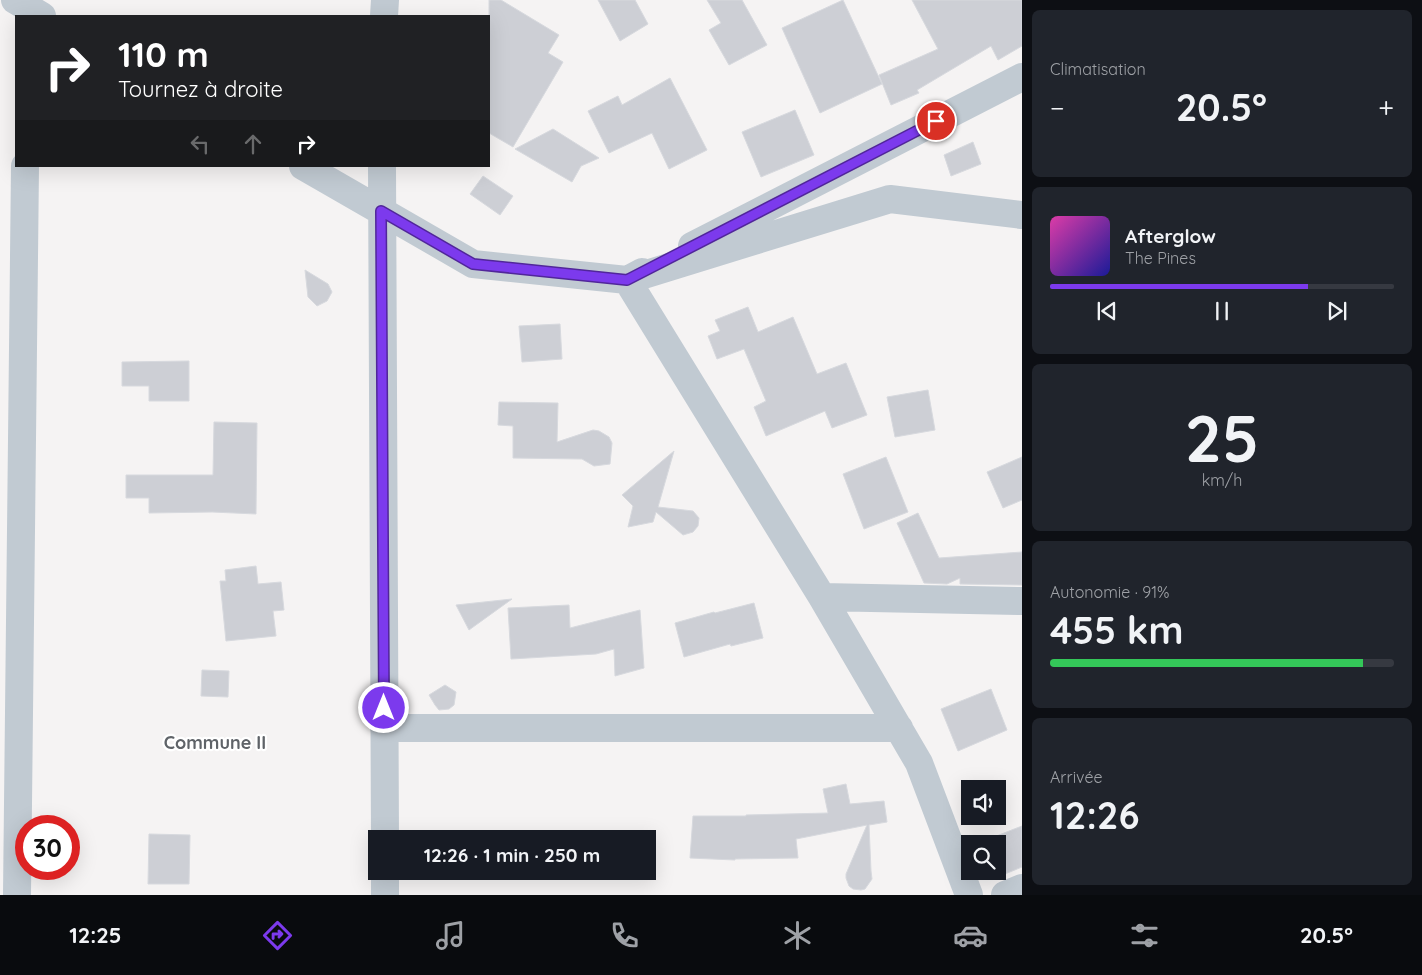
<!DOCTYPE html>
<html lang="fr">
<head>
<meta charset="utf-8">
<style>
	body { margin:0; font-family:Quicksand,sans-serif; background:#20242c; color:#f1f3f6; height:100vh; display:flex; flex-direction:column; font-size:19px; white-space:nowrap }
	* { box-sizing:border-box; margin:0 }
	p { font-size:16px; color:#9ea1a6 }
	.icon { flex:none; width:28px; height:28px; fill:none; stroke:currentColor; stroke-width:2; stroke-linecap:round; stroke-linejoin:round }
	.map { position:relative; flex:1; overflow:hidden }
	.panel { display:flex; flex-direction:column; gap:10px; padding:10px; background:#0d0f14; width:400px }
	.panel>* { flex:none }
	.banner { position:absolute; left:15px; top:15px; width:475px; height:152px; border-radius:0px; box-shadow:0 5px 20px #0002; background:#202124; color:#fff; overflow:hidden }
	.buttons { position:absolute; left:961px; top:780px; display:grid; gap:10px }
	.buttons a { display:grid; place-items:center; width:45px; height:45px; border-radius:0px; background:#171b24; box-shadow:0 5px 20px #0002; font-size:25px }
	.speed { position:absolute; left:15px; top:815px; display:flex; gap:10px; font-size:25px; font-weight:700; text-align:center }
	.speed>* { display:grid; place-content:center; width:65px; height:65px; border-radius:50%; background:#171b24; box-shadow:0 5px 20px #0002; line-height:1 }
	.speed .limit { border:8px solid #d22; background:#fff; color:#111 }
	.pin { position:absolute; display:grid; place-items:center; width:42px; height:42px; color:#fff; margin:-21px; border:2px solid #fff; border-radius:50%; box-shadow:0 1px 5px #0007 }
	.me { position:absolute; width:55px; margin:-28px; rotate:0deg; stroke-linejoin:round; filter:drop-shadow(0 0 4px #0008) }
	.turn { display:flex; align-items:center; gap:18px; height:105px; padding:0 20px; font-size:22px }
	.turn .icon { width:65px; height:65px; stroke-width:2.5 }
	.turn b { display:block; font-size:35px; line-height:42px }
	.lanes { display:flex; align-items:center; height:48px; padding:0 20px; background:#0003; justify-content:center; gap:25px; direction:ltr }
	.lanes .off { opacity:.35 }
	.big { font-size:38px; font-weight:700; line-height:1.1 }
	.panel .tile { flex:1; display:flex; flex-direction:column; justify-content:center; gap:8px; min-width:0; padding:0 18px; border-radius:8px; background:#20242c }
	.panel .dial { align-items:center; gap:0 }
	.dial b { font-size:65px; line-height:1 }
	.song { display:flex; align-items:center; gap:15px }
	.cover { width:60px; height:60px; border-radius:8px; background:linear-gradient(135deg,hsl(320 70% 55%),hsl(240 70% 35%)) }
	.played { height:5px; border-radius:2px; background:linear-gradient(90deg,#7c3aed 75%,#363941 75%) }
	.keys { display:flex; justify-content:space-around; direction:ltr }
	.heat { display:flex; justify-content:space-between; align-items:center; font-size:28px; direction:ltr }
	.charge { height:8px; border-radius:4px; background:linear-gradient(90deg,#34c759 91%,#363941 0) }
	.trip { position:absolute; left:368px; top:830px; width:288px; height:50px; border-radius:0px; background:#171b24; box-shadow:0 5px 20px #0002; font-weight:700; line-height:50px; text-align:center }
	.menu { display:flex; height:80px; justify-content:space-around; align-items:center; background:#090b0e; color:#9ea1a6 }
	.menu .icon { width:35px; height:35px }
	.menu .selected { color:#7c3aed }
	.menu b { font-size:22px; color:#f1f3f6 }
	main { display:flex; flex:1; min-height:0 }
	.map>svg:first-child { display:block }
	.building { fill:#cdcfd5; stroke:#d7d9de }
	.lines { fill:none; stroke-linecap:round; stroke-linejoin:round }
	.street { stroke:#c1cad2; stroke-width:28 }
	.route-casing { stroke:#51269a; stroke-width:12 }
	.route { stroke:#7c3aed; stroke-width:9 }
	.labels { text-anchor:middle; stroke-width:4.5; stroke-linejoin:round; paint-order:stroke }
	.neighbourhood-label { font-size:18px; font-weight:bold; fill:#5f6368; stroke:#fff }
</style>
</head>
<body>
<main>
<div class="map">
<svg width="1022" height="895" viewBox="0 0 1022 895">
	<rect width="100%" height="100%" fill="#f5f3f3"/>
	<path class="building" d="M 489,0 L 501,0 L 559,35 L 548,53 L 563,62 L 513,147 L 489,133 Z
		M 598,0 L 635,0 L 648,24 L 620,41 Z
		M 707,0 L 742,0 L 767,45 L 729,65 L 709,30 L 721,23 Z
		M 843,0 L 882,84 L 820,113 L 782,28 Z
		M 912,0 L 1022,0 L 1022,46 L 998,60 L 991,46 L 917,90 L 919,93 L 891,105 L 879,75 L 938,49 Z
		M 670,78 L 707,150 L 669,169 L 652,133 L 609,153 L 588,111 L 618,96 L 622,105 Z
		M 795,110 L 814,155 L 761,177 L 742,132 Z
		M 553,129 L 599,158 L 581,166 L 572,182 L 515,149 Z
		M 973,142 L 981,164 L 951,176 L 944,155 Z
		M 483,176 L 513,196 L 500,215 L 470,194 Z
		M 305,270 L 328,284 L 332,292 L 327,301 L 317,306 L 308,297 Z
		M 748,307 L 758,332 L 793,317 L 817,374 L 846,363 L 867,415 L 832,428 L 825,411 L 766,436 L 754,407 L 766,401 L 744,349 L 717,359 L 708,336 L 720,331 L 715,320 Z
		M 560,324 L 562,359 L 522,362 L 519,326 Z
		M 189,361 L 189,401 L 149,401 L 149,386 L 122,386 L 122,362 Z
		M 928,390 L 935,430 L 895,437 L 887,397 Z
		M 499,402 L 558,403 L 557,442 L 593,430 L 599,431 L 609,437 L 612,443 L 610,464 L 594,466 L 582,459 L 513,458 L 513,426 L 498,425 Z
		M 214,422 L 257,423 L 256,514 L 212,512 L 149,513 L 149,498 L 126,498 L 126,475 L 213,475 Z
		M 674,451 L 658,507 L 693,511 L 699,518 L 698,526 L 693,532 L 683,535 L 656,512 L 653,522 L 628,527 L 633,506 L 622,495 Z
		M 886,457 L 908,512 L 864,529 L 843,474 Z
		M 1022,457 L 1022,500 L 1003,508 L 987,472 Z
		M 918,513 L 939,558 L 1022,552 L 1022,585 L 960,584 L 960,578 L 947,584 L 924,583 L 897,523 Z
		M 256,566 L 258,584 L 281,582 L 284,610 L 273,611 L 276,636 L 226,641 L 220,581 L 226,581 L 225,570 Z
		M 512,599 L 469,630 L 456,605 Z
		M 754,603 L 763,638 L 731,646 L 730,644 L 684,657 L 675,623 L 714,612 L 715,613 Z
		M 569,605 L 570,628 L 640,610 L 644,668 L 615,676 L 614,649 L 596,654 L 511,659 L 508,608 Z
		M 202,670 L 229,671 L 228,697 L 201,696 Z
		M 445,685 L 456,692 L 454,705 L 449,709 L 439,710 L 435,705 L 429,695 Z
		M 991,689 L 1007,730 L 958,751 L 941,709 Z
		M 846,784 L 850,804 L 884,801 L 887,822 L 869,825 L 871,871 L 872,879 L 865,889 L 861,890 L 853,889 L 849,886 L 846,878 L 846,874 L 867,825 L 796,839 L 798,858 L 735,859 L 735,860 L 690,858 L 693,816 L 746,816 L 746,815 L 828,813 L 823,789 Z
		M 1022,826 L 1022,867 L 995,878 L 993,871 L 998,871 L 998,844 L 982,844 L 981,842 Z
		M 149,834 L 190,835 L 189,884 L 148,884 Z"/>
	<g class="lines">
		<path class="street" d="M 15,0 L 42,16
			M 384,16 L 385,0
			M 303,166 L 473,264 L 627,280 L 642,272
			M 382,166 L 385,839
			M 692,246 L 1022,77
			M 822,597 L 1022,601
			M 384,728 L 899,728
			M 385,871 L 385,895
			M 17,895 L 25,166
			M 969,895 L 919,763 L 822,597 L 627,280 L 890,199 L 1022,215
			M 1005,895 L 1022,888"/>
	</g>
	<g class="lines">
		<defs>
			<path id="route" d="M 384,708 L 381,211 L 473,264 L 627,280 L 936,121"/>
		</defs>
		<use href="#route" class="route-casing"/>
		<use href="#route" class="route"/>
	</g>
	<g class="labels">
		<g class="neighbourhood-label">
			<text x="215" y="749">Commune II</text>
		</g>
	</g>
</svg>
<div class="buttons">
<a><svg class="icon" aria-label="sound" viewBox="0 0 24 24"><path d="M4 9h4l5-4v14l-5-4H4zM17 9q2 3 0 6"/></svg></a>
<a><svg class="icon" aria-label="search" viewBox="0 0 24 24"><circle cx="10" cy="10" r="6"/><path d="M15 15l6 6"/></svg></a>
</div>
<div class="speed"><div class="limit">30</div></div>
<div class="pin" style="left:936px;top:121px;background:#d93025"><svg class="icon" aria-label="arrive" viewBox="0 0 24 24"><path d="M6 21V4h12l-3 4 3 4H6"/></svg></div>
<svg class="me" style="left:384px;top:708px" viewBox="-20 -20 40 40"><circle r="17" fill="#7c3aed" stroke="#fff" stroke-width="3"/><path d="M0-11L8 9 0 5-8 9z" fill="#fff"/></svg>
<div class="trip">12:26 · 1 min · 250 m</div>
<div class="banner">
<div class="turn"><svg class="icon" aria-label="right" viewBox="0 0 24 24"><path d="M7 20v-9h11M14 6l5 5-5 5"/></svg><div><b>110 m</b>Tournez à droite</div></div>
<div class="lanes"><svg class="icon off" aria-label="left" viewBox="0 0 24 24"><path d="M17 20v-9H6M10 6l-5 5 5 5"/></svg><svg class="icon off" aria-label="ahead" viewBox="0 0 24 24"><path d="M12 20V5M6 11l6-6 6 6"/></svg><svg class="icon" aria-label="right" viewBox="0 0 24 24"><path d="M7 20v-9h11M14 6l5 5-5 5"/></svg></div>
</div>
</div>
<section class="panel">
<div class="tile"><p>Climatisation</p>
<div class="heat"><a>−</a><b class="big">20.5°</b><a>+</a></div>
</div>
<div class="tile">
<div class="song"><i class="cover"></i><div><b>Afterglow</b><p>The Pines</p></div></div>
<div class="played"></div>
<div class="keys"><svg class="icon" aria-label="previous" viewBox="0 0 24 24"><path d="M18 5L8 12l10 7zM5 5v14"/></svg><svg class="icon" aria-label="pause" viewBox="0 0 24 24"><path d="M8 5v14M16 5v14"/></svg><svg class="icon" aria-label="next" viewBox="0 0 24 24"><path d="M6 5l10 7-10 7zM19 5v14"/></svg></div>
</div>
<div class="tile dial"><b>25</b><p>km/h</p></div>
<div class="tile"><p>Autonomie · 91%</p><b class="big">455 km</b><div class="charge"></div></div>
<div class="tile"><p>Arrivée</p><b class="big">12:26</b></div>
</section>
</main>
<nav class="menu">
<b>12:25</b>
<svg class="icon selected" aria-label="directions" viewBox="0 0 24 24"><path d="M12 3l9 9-9 9-9-9zM9 14v-3h6M13 9l2 2-2 2"/></svg>
<svg class="icon" aria-label="music" viewBox="0 0 24 24"><path d="M9 18V5l10-2v13"/><circle cx="6" cy="18" r="3"/><circle cx="16" cy="16" r="3"/></svg>
<svg class="icon" aria-label="phone" viewBox="0 0 24 24"><path d="M5 4h4l2 5-3 2q2 4 5 5l2-3 5 2v4C11 20 4 13 5 4z"/></svg>
<svg class="icon" aria-label="climate" viewBox="0 0 24 24"><path d="M12 3v18M4 7l16 10M4 17L20 7"/></svg>
<svg class="icon" aria-label="car" viewBox="0 0 24 24"><path d="M5 17H2v-5l4-1 3-4h7l3 4 3 1v5h-3M9 17h6M6 11h13"/><circle cx="7" cy="17" r="2"/><circle cx="17" cy="17" r="2"/></svg>
<svg class="icon" aria-label="filters" viewBox="0 0 24 24"><path d="M4 7h16M4 17h16"/><circle cx="9" cy="7" r="2"/><circle cx="15" cy="17" r="2"/></svg>
<b>20.5°</b>
</nav>
</body>
</html>
